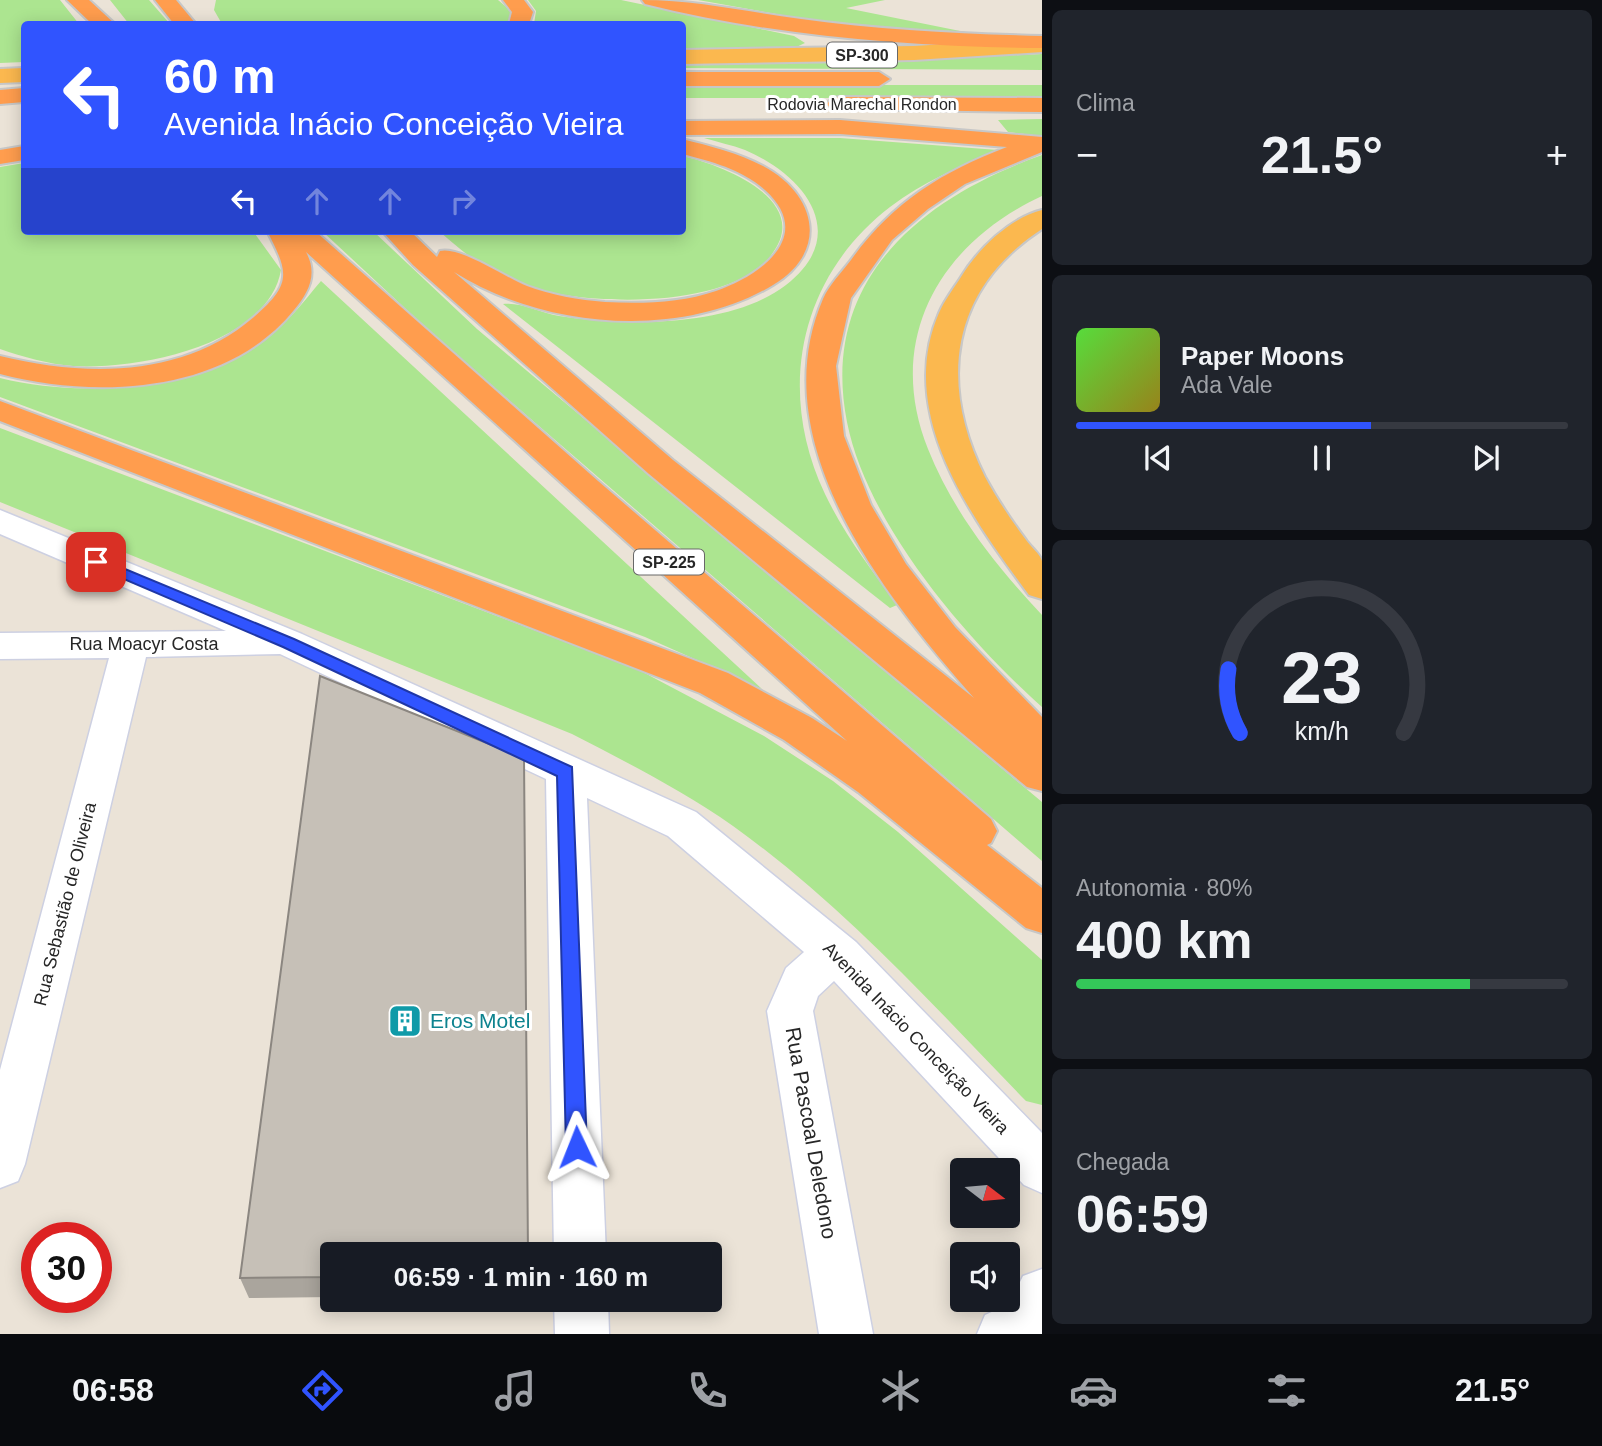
<!DOCTYPE html>
<html lang="pt">
<head>
<meta charset="utf-8">
<style>
	body { margin:0; font-family:Arial,sans-serif; background:#20242c; color:#f1f3f6; height:100vh; display:flex; flex-direction:column; font-size:26px; white-space:nowrap }
	* { box-sizing:border-box; margin:0 }
	p { font-size:23px; color:#9ea1a6 }
	.icon { flex:none; width:38px; height:38px; fill:none; stroke:currentColor; stroke-width:2; stroke-linecap:round; stroke-linejoin:round }
	.map { position:relative; flex:1; overflow:hidden }
	.sheet { display:flex; flex-direction:column; gap:10px; padding:10px; background:#0d0f14; width:560px }
	.sheet>* { flex:none }
	.top-card { position:absolute; left:21px; top:21px; width:665px; height:214px; border-radius:7px; box-shadow:0 4px 18px #0003; background:#3054ff; color:#fff; overflow:hidden }
	.needle { width:46px; rotate:106deg }
	.fabs { position:absolute; left:950px; top:1158px; display:grid; gap:14px }
	.fabs a { display:grid; place-items:center; width:70px; height:70px; border-radius:7px; background:#171b24; box-shadow:0 4px 18px #0003; font-size:35px }
	.speed { position:absolute; left:21px; top:1222px; display:flex; gap:14px; font-size:35px; font-weight:700; text-align:center }
	.speed>* { display:grid; place-content:center; width:91px; height:91px; border-radius:50%; background:#171b24; box-shadow:0 4px 18px #0003; line-height:1 }
	.speed .limit { border:10px solid #d22; background:#fff; color:#111 }
	.pin { position:absolute; display:grid; place-items:center; width:60px; height:60px; color:#fff; margin:-30px; border-radius:14px; box-shadow:0 4px 10px #0006 }
	.me { position:absolute; width:77px; margin:-38px; rotate:358deg; stroke-linejoin:round; filter:drop-shadow(0 0 5px #0008) }
	.turn { display:flex; align-items:center; gap:24px; height:147px; padding:0 28px; font-size:32px }
	.turn .icon { width:91px; height:91px; stroke-width:2.5 }
	.turn b { display:block; font-size:49px; line-height:60px }
	.lanes { display:flex; align-items:center; height:66px; padding:0 28px; background:#0003; justify-content:center; gap:35px; direction:ltr }
	.lanes .off { opacity:.35 }
	.big { font-size:52px; font-weight:700; line-height:1.1 }
	.sheet .tile { flex:1; display:flex; flex-direction:column; justify-content:center; gap:10px; min-width:0; padding:0 24px; border-radius:10px; background:#20242c }
	.sheet .dial { align-items:center; gap:0 }
	.dial svg { height:182px; overflow:visible; fill:none; stroke:#363941; stroke-width:7; stroke-linecap:round; text-anchor:middle }
	.dial text { fill:#f1f3f6; stroke:none }
	.song { display:flex; align-items:center; gap:21px }
	.cover { width:84px; height:84px; border-radius:10px; background:linear-gradient(135deg,hsl(110 70% 55%),hsl(50 70% 35%)) }
	.played { height:7px; border-radius:4px; background:linear-gradient(90deg,#3054ff 60%,#363941 60%) }
	.keys { display:flex; justify-content:space-around; direction:ltr }
	.heat { display:flex; justify-content:space-between; align-items:center; font-size:38px; direction:ltr }
	.charge { height:10px; border-radius:5px; background:linear-gradient(90deg,#34c759 80%,#363941 0) }
	.trip { position:absolute; left:320px; top:1242px; width:402px; height:70px; border-radius:7px; background:#171b24; box-shadow:0 4px 18px #0003; font-weight:700; line-height:70px; text-align:center }
	.tab-bar { display:flex; height:112px; justify-content:space-around; align-items:center; background:#090b0e; color:#9ea1a6 }
	.tab-bar .icon { width:49px; height:49px }
	.tab-bar .active { color:#3054ff }
	.tab-bar b { font-size:32px; color:#f1f3f6 }
	main { display:flex; flex:1; min-height:0 }
	.map>svg:first-child { display:block }
	.green { fill:#ace590 }
	.lines { fill:none; stroke-linecap:round; stroke-linejoin:round }
	.minor-casing { stroke:#cdd0e2; stroke-width:3 }
	.trunk-casing { stroke:#c7c7c7; stroke-width:4 }
	.motorway-casing { stroke:#c7c7c7; stroke-width:4 }
	.minor { fill:#fff; fill-rule:evenodd }
	.trunk { fill:#fbb84f; fill-rule:evenodd }
	.motorway { fill:#ff9d4e; fill-rule:evenodd }
	.wall { fill:#aaa59d }
	.building { fill:#c6c0b7; stroke:#8b8680; stroke-width:2 }
	.route { fill:#3054ff; stroke:#1f37a6; stroke-width:2 }
	.labels { text-anchor:middle; stroke-width:6; stroke-linejoin:round; paint-order:stroke }
	.shield { fill:#fff; stroke:#686868; stroke-width:2 }
	.shield-label { font-size:16px; font-weight:bold; fill:#272727 }
	.far-street-label { font-size:16px; fill:#272727; stroke:#fff }
	.street-label { font-size:18px; fill:#272727; stroke:#fff }
	.near-culture-label { font-size:21px; fill:#0d838f; stroke:#fff; text-anchor:start }
	.near-street-label { font-size:21px; fill:#272727; stroke:#fff }
</style>
</head>
<body>
<main>
<div class="map">
<svg width="1042" height="1334" viewBox="0 0 1042 1334">
	<rect width="100%" height="100%" fill="#ebe3d7"/>
	<path class="green" d="M 0,0 L 60,0 L 79,24 L 24,24 L 24,62 L 0,63 Z
		M 110,0 L 149,0 L 170,24 L 129,24 Z
		M 216,0 L 498,0 L 510,10 L 511,19 L 508,24 L 222,24 L 214,10 Z
		M 528,0 L 621,0 L 794,36 L 805,43 L 792,49 L 683,50 L 682,24 L 534,24 L 536,11 Z
		M 698,0 L 885,0 L 846,8 L 980,35 L 860,29 Z
		M 1042,54 L 1042,70 L 683,68 L 682,63 L 861,62 Z
		M 682,85 L 1042,85 L 1042,98 L 683,98 Z
		M 1042,119 L 1042,136 L 1008,132 L 998,120 Z
		M 704,138 L 840,138 L 998,150 C 960,166 923,182 890,207 C 799,277 776,391 825,494 C 844,534 871,569 897,605 L 890,608 L 503,304 C 521,302 541,313 559,316 C 626,326 730,328 786,285 C 852,234 804,175 745,150 C 732,145 717,142 704,138 Z
		M 1042,155 L 1042,196 C 940,243 884,339 928,449 C 953,512 996,566 1042,615 L 1042,707 C 966,639 867,524 847,422 C 819,280 921,198 1042,155 Z
		M 683,156 C 722,165 813,200 772,254 C 730,312 578,306 518,284 C 488,273 463,252 439,231 L 682,231 Z
		M 24,163 L 24,231 L 253,231 L 281,270 C 268,345 137,370 73,366 C 48,364 23,357 0,349 L 0,167 Z
		M 322,231 L 373,231 L 477,329 L 1042,802 L 1042,861 L 436,337 Z
		M 321,281 L 762,689 L 645,637 L 0,397 L 0,378 C 86,399 190,389 265,339 C 287,324 304,301 321,281 Z
		M 0,428 L 637,669 L 764,736 L 833,781 L 898,832 L 1042,960 L 1042,1105 L 1026,1101 C 933,1005 842,904 733,826 C 682,790 626,762 572,734 L 0,502 Z"/>
	<g class="lines">
		<defs>
			<path id="minor" d="M 0,510 L 302,634 L 696,812 L 856,942 L 1042,1133 L 1042,1193 L 1024,1185 L 834,981 L 818,996 L 813,1011 L 873,1334 L 819,1334 L 767,1011 L 786,968 L 804,952 L 668,836 L 587,798 L 606,1255 L 554,1255 L 546,779 L 280,654 L 146,657 L 25,1164 L 18,1181 L 0,1188 L 0,1070 L 109,658 L 0,659 L 0,633 L 226,631 L 0,534 Z
				M 1042,1269 L 1042,1334 L 977,1334 L 985,1315 L 1009,1304 L 1023,1276 Z
				M 554,1300 L 608,1300 L 609,1334 L 555,1334 Z"/>
			<path id="trunk" d="M 1042,38 L 1042,52 L 914,60 L 682,64 L 682,50 L 914,46 Z
				M 24,68 L 24,82 L 0,83 L 0,69 Z
				M 1042,210 L 1042,229 C 950,289 938,383 985,477 C 997,499 1011,520 1026,540 C 1030,546 1040,554 1042,561 C 1042,571 1042,588 1042,599 L 1029,595 C 972,518 895,414 939,313 C 944,301 954,288 961,277 C 978,249 1010,218 1042,210 Z"/>
			<path id="motorway" d="M 67,0 L 89,0 L 115,24 L 92,24 Z
				M 155,0 L 176,0 L 196,24 L 174,24 Z
				M 503,0 L 524,0 L 533,12 L 529,24 L 509,24 L 512,12 Z
				M 642,0 C 696,0 748,12 801,19 C 881,30 961,34 1042,36 L 1042,48 C 910,47 774,36 645,4 Z
				M 682,72 L 879,72 L 890,79 L 879,86 L 682,86 Z
				M 24,88 L 24,102 L 0,104 L 0,90 Z
				M 839,97 L 1042,98 L 1042,112 L 831,109 L 827,104 L 831,99 Z
				M 840,120 L 1042,137 L 1042,152 L 965,184 L 928,209 L 892,240 L 851,298 L 836,366 L 844,436 L 871,505 L 906,564 L 955,627 L 1042,717 L 1042,791 L 1027,787 L 649,474 L 413,265 L 382,231 L 410,231 L 437,257 L 440,251 C 460,246 504,277 527,286 C 551,295 579,300 605,302 C 642,304 681,303 716,291 C 760,276 816,236 765,190 C 743,170 711,161 682,154 L 682,139 C 710,146 738,153 763,166 C 816,194 830,251 773,285 C 681,340 544,329 454,272 L 673,460 L 974,698 C 885,596 761,443 823,299 C 829,285 842,272 851,260 C 892,203 941,172 1007,147 L 840,134 L 682,135 L 682,121 Z
				M 24,146 L 24,160 L 0,164 L 0,150 Z
				M 267,231 L 315,231 L 598,481 L 991,819 L 997,831 L 991,843 L 987,845 L 1042,888 L 1042,933 L 1026,928 L 858,792 L 784,740 L 700,693 L 0,421 L 0,401 L 728,673 L 812,718 L 847,741 L 306,252 C 318,274 309,292 294,310 C 226,394 96,399 0,374 L 0,356 C 86,377 183,378 254,317 C 292,284 289,273 267,231 Z"/>
		</defs>
		<use href="#minor" class="minor-casing"/>
		<use href="#trunk" class="trunk-casing"/>
		<use href="#motorway" class="motorway-casing"/>
		<use href="#minor" class="minor"/>
		<use href="#trunk" class="trunk"/>
		<use href="#motorway" class="motorway"/>
	</g>
	<path class="wall" d="M 332,1255 L 332,1297 L 249,1298 L 240,1278 Z"/>
	<path class="building" d="M 320,676 L 524,758 L 528,1255 L 332,1255 L 332,1277 L 240,1278 Z"/>
	<path class="route" d="M 96,557 L 294,639 L 572,767 L 587,1147 L 584,1155 L 577,1158 L 569,1155 L 566,1147 L 557,776 L 283,647 L 91,565 L 89,562 Z"/>
	<defs>
		<symbol id="building-square" viewBox="-11 -11 22 22"><rect x="-9" y="-9" width="18" height="18" rx="4" fill="#0f9aa8" stroke="#fff"/><path d="M-4-6H4V6H1V3H-1V6H-4ZM-2.5-4.3h1.7v1.8h-1.7ZM.8-4.3h1.7v1.8H.8ZM-2.5-1h1.7V.8h-1.7ZM.8-1h1.7V.8H.8Z" fill="#fff"/></symbol>
	</defs>
	<g fill-rule="evenodd">
		<use href="#building-square" x="386" y="1002" width="38" height="38"/>
	</g>
	<g class="labels">
		<g class="shield">
			<rect x="827" y="42.5" width="70" height="25" rx="5"/>
			<rect x="634" y="549.5" width="70" height="25" rx="5"/>
		</g>
		<g class="shield-label">
			<text x="862" y="61">SP-300</text>
			<text x="669" y="568">SP-225</text>
		</g>
		<g class="far-street-label">
			<text x="862" y="110">Rodovia Marechal Rondon</text>
		</g>
		<g class="street-label">
			<text x="144" y="650">Rua Moacyr Costa</text>
			<text transform="translate(65 904) rotate(-76)" y="6">Rua Sebastião de Oliveira</text>
			<text transform="translate(916 1038) rotate(46)" y="6">Avenida Inácio Conceição Vieira</text>
		</g>
		<g class="near-culture-label">
			<text x="430" y="1028">Eros Motel</text>
		</g>
		<g class="near-street-label">
			<text transform="translate(811 1133) rotate(80)" y="7">Rua Pascoal Deledono</text>
		</g>
	</g>
</svg>
<div class="fabs">
<a><svg class="needle" viewBox="-14 -14 28 28"><path d="M0-13l5 13h-10z" fill="#e53935"/><path d="M0 13l5-13h-10z" fill="#9ea1a6"/></svg></a>
<a><svg class="icon" aria-label="sound" viewBox="0 0 24 24"><path d="M4 9h4l5-4v14l-5-4H4zM17 9q2 3 0 6"/></svg></a>
</div>
<div class="speed"><div class="limit">30</div></div>
<div class="pin" style="left:96px;top:562px;background:#d93025"><svg class="icon" aria-label="arrive" viewBox="0 0 24 24"><path d="M6 21V4h12l-3 4 3 4H6"/></svg></div>
<svg class="me" style="left:577px;top:1147px" viewBox="-20 -20 40 40"><path d="M0-17L14 15 0 8-14 15z" fill="#3054ff" stroke="#fff" stroke-width="4"/></svg>
<div class="trip">06:59 · 1 min · 160 m</div>
<div class="top-card">
<div class="turn"><svg class="icon" aria-label="left" viewBox="0 0 24 24"><path d="M17 20v-9H6M10 6l-5 5 5 5"/></svg><div><b>60 m</b>Avenida Inácio Conceição Vieira</div></div>
<div class="lanes"><svg class="icon" aria-label="left" viewBox="0 0 24 24"><path d="M17 20v-9H6M10 6l-5 5 5 5"/></svg><svg class="icon off" aria-label="ahead" viewBox="0 0 24 24"><path d="M12 20V5M6 11l6-6 6 6"/></svg><svg class="icon off" aria-label="ahead" viewBox="0 0 24 24"><path d="M12 20V5M6 11l6-6 6 6"/></svg><svg class="icon off" aria-label="right" viewBox="0 0 24 24"><path d="M7 20v-9h11M14 6l5 5-5 5"/></svg></div>
</div>
</div>
<section class="sheet">
<div class="tile"><p>Clima</p>
<div class="heat"><a>−</a><b class="big">21.5°</b><a>+</a></div>
</div>
<div class="tile">
<div class="song"><i class="cover"></i><div><b>Paper Moons</b><p>Ada Vale</p></div></div>
<div class="played"></div>
<div class="keys"><svg class="icon" aria-label="previous" viewBox="0 0 24 24"><path d="M18 5L8 12l10 7zM5 5v14"/></svg><svg class="icon" aria-label="pause" viewBox="0 0 24 24"><path d="M8 5v14M16 5v14"/></svg><svg class="icon" aria-label="next" viewBox="0 0 24 24"><path d="M6 5l10 7-10 7zM19 5v14"/></svg></div>
</div>
<div class="tile dial"><svg viewBox="0 0 100 80">
<path d="M14 69A42 42 0 1 1 86 69"/>
<path d="M14 69A42 42 0 0 1 9 41" stroke="#3054ff"/>
<text x="50" y="56" font-size="32" font-weight="700">23</text>
<text x="50" y="72" font-size="11">km/h</text>
</svg></div>
<div class="tile"><p>Autonomia · 80%</p><b class="big">400 km</b><div class="charge"></div></div>
<div class="tile"><p>Chegada</p><b class="big">06:59</b></div>
</section>
</main>
<nav class="tab-bar">
<b>06:58</b>
<svg class="icon active" aria-label="directions" viewBox="0 0 24 24"><path d="M12 3l9 9-9 9-9-9zM9 14v-3h6M13 9l2 2-2 2"/></svg>
<svg class="icon" aria-label="music" viewBox="0 0 24 24"><path d="M9 18V5l10-2v13"/><circle cx="6" cy="18" r="3"/><circle cx="16" cy="16" r="3"/></svg>
<svg class="icon" aria-label="phone" viewBox="0 0 24 24"><path d="M5 4h4l2 5-3 2q2 4 5 5l2-3 5 2v4C11 20 4 13 5 4z"/></svg>
<svg class="icon" aria-label="climate" viewBox="0 0 24 24"><path d="M12 3v18M4 7l16 10M4 17L20 7"/></svg>
<svg class="icon" aria-label="car" viewBox="0 0 24 24"><path d="M5 17H2v-5l4-1 3-4h7l3 4 3 1v5h-3M9 17h6M6 11h13"/><circle cx="7" cy="17" r="2"/><circle cx="17" cy="17" r="2"/></svg>
<svg class="icon" aria-label="filters" viewBox="0 0 24 24"><path d="M4 7h16M4 17h16"/><circle cx="9" cy="7" r="2"/><circle cx="15" cy="17" r="2"/></svg>
<b>21.5°</b>
</nav>
</body>
</html>
